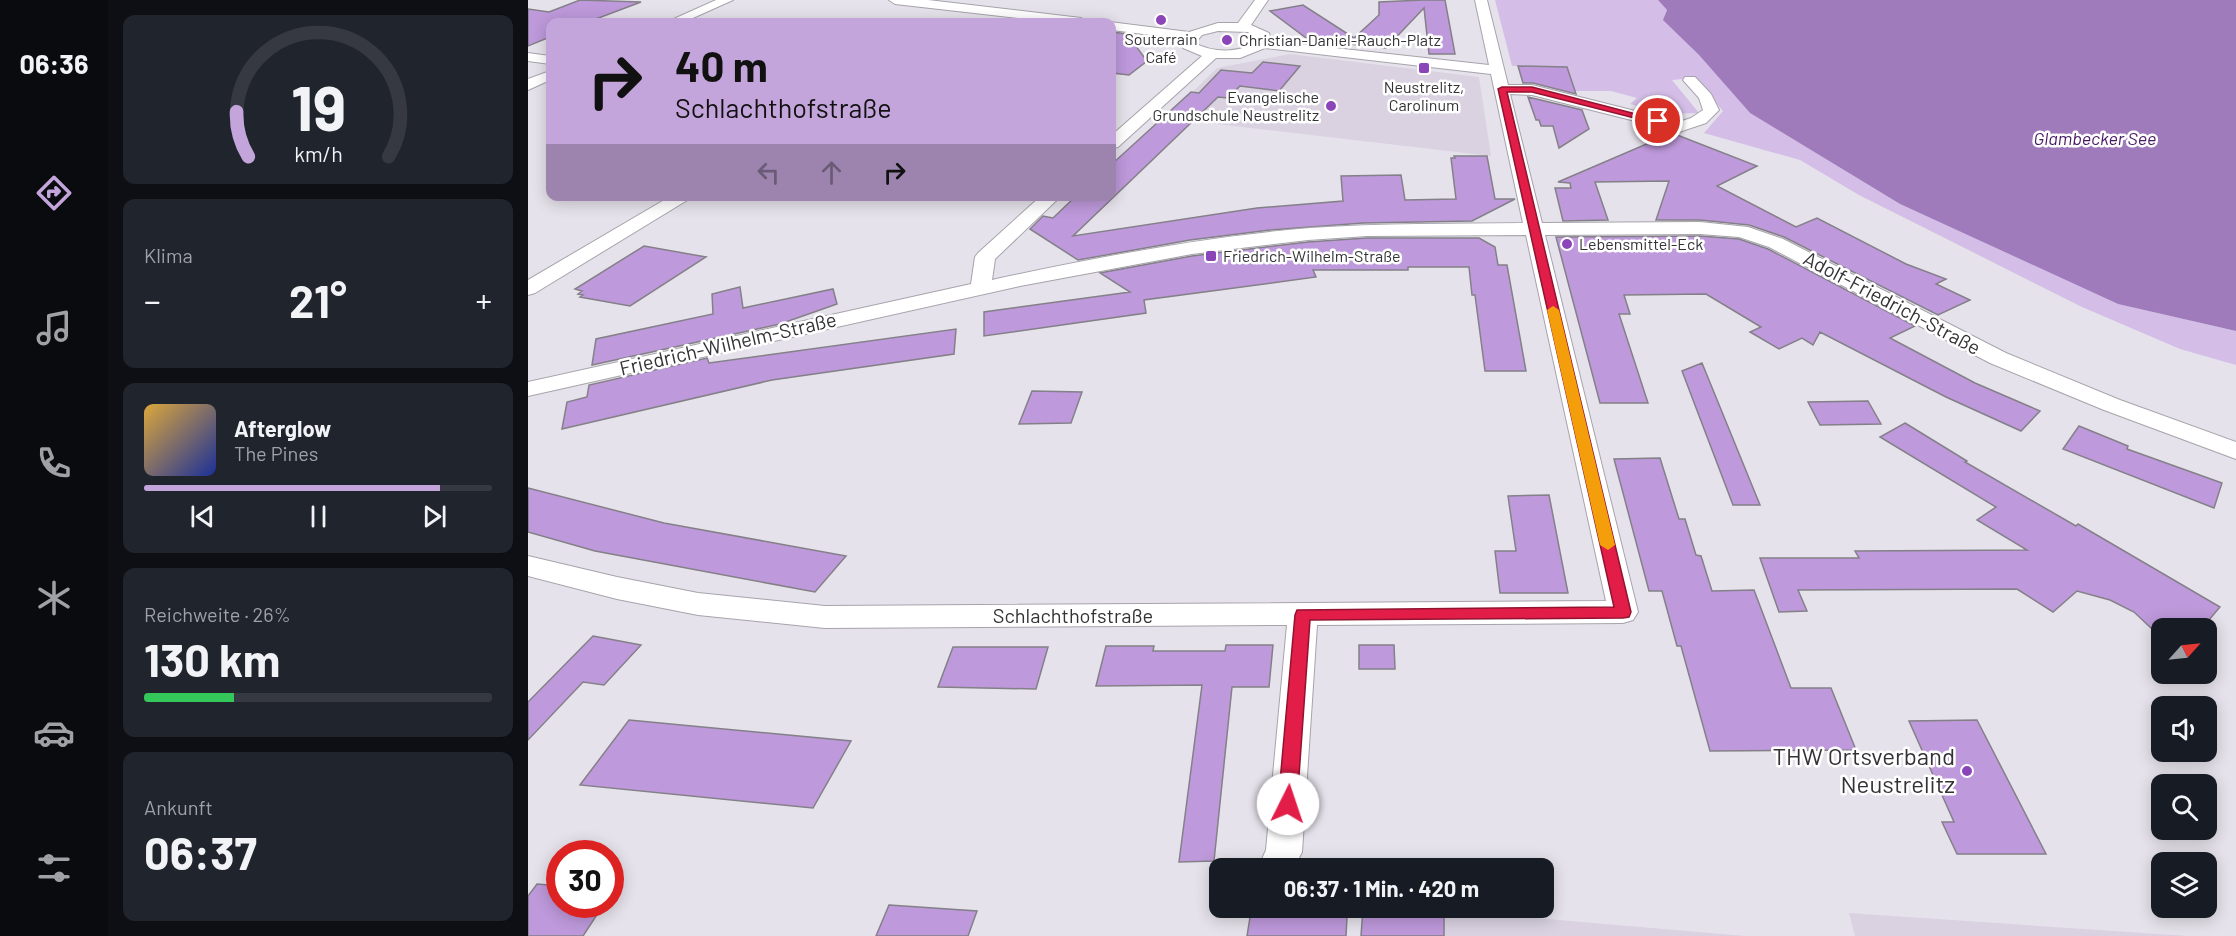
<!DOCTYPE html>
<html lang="de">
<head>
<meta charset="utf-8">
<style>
	body { margin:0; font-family:Barlow,sans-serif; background:#20242c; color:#f1f3f6; height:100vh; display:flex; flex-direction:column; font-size:22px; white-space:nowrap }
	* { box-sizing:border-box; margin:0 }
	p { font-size:20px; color:#9ea1a6 }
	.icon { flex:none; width:33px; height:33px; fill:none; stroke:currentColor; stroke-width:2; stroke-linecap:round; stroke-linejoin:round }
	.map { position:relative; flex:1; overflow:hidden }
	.drawer { display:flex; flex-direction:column; gap:15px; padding:15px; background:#0d0f14; width:420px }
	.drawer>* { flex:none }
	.banner { position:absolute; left:18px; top:18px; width:570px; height:183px; border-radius:12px; box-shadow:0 3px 15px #0003; background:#c3a5db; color:#111; overflow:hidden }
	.needle { width:39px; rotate:63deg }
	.controls { position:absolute; left:1623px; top:618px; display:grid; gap:12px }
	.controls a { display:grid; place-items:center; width:66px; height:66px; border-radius:12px; background:#171b24; box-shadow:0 3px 15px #0003; font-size:30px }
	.speed { position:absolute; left:18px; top:840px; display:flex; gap:12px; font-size:30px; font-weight:700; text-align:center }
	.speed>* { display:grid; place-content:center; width:78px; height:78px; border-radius:50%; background:#171b24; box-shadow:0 3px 15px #0003; line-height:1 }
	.speed .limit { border:9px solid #d22; background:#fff; color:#111 }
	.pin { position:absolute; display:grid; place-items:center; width:51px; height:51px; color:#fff; margin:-26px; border:3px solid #fff; border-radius:50%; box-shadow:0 2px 6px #0007 }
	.me { position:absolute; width:66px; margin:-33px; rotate:4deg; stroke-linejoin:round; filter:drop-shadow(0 0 4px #0008) }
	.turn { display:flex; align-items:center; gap:21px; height:126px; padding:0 30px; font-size:27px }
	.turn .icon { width:78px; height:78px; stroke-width:2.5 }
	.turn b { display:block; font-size:42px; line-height:51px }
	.lanes { display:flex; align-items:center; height:57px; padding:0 30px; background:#0003; justify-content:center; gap:30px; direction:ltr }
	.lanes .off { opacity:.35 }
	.big { font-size:45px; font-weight:700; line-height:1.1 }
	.drawer .widget { flex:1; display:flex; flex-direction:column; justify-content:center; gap:9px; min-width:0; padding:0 21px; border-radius:12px; background:#20242c }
	.drawer .dial { align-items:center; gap:0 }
	.dial svg { height:156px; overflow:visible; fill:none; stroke:#363941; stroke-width:7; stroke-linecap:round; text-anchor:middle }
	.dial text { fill:#f1f3f6; stroke:none }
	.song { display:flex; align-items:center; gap:18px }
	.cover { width:72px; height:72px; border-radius:9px; background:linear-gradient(135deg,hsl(40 70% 55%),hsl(230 70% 35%)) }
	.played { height:6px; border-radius:3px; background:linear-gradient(90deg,#c3a5db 85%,#363941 85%) }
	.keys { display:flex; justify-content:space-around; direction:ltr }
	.heat { display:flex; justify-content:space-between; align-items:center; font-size:33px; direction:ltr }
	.charge { height:9px; border-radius:4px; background:linear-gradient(90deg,#34c759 26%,#363941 0) }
	.trip { position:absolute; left:681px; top:858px; width:345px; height:60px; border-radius:12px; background:#171b24; box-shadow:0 3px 15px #0003; font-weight:700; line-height:60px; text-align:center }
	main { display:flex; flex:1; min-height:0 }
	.dock { display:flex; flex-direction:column; width:108px; justify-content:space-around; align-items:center; background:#090b0e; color:#9ea1a6 }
	.dock .icon { width:42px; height:42px }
	.dock .on { color:#c3a5db }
	.dock b { font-size:27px; color:#f1f3f6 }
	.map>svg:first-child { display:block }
	.built { fill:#dad2e1 }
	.green { fill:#d4bee7 }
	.water { fill:#9f7bbb }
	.building { fill:#be99db; stroke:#848088; stroke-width:1.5 }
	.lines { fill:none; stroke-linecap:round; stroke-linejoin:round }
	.street-casing { stroke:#a7a3ab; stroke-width:2 }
	.street { fill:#fff; fill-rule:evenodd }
	.route { fill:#e11d48; stroke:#92132f; stroke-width:1.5 }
	.slow { fill:#f59e0b }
	.poi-dot { fill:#8b45b9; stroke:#fff; stroke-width:2 }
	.labels { text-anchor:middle; stroke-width:5; stroke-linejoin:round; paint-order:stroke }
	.far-poi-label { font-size:16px; fill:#343235; stroke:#fff; text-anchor:start }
	.far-water-label { font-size:18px; font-style:italic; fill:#491966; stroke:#fff }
	.street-label { font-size:20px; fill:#343235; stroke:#fff }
	.near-poi-label { font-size:24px; fill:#343235; stroke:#fff; text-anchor:end }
</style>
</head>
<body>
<main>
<nav class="dock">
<b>06:36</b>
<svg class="icon on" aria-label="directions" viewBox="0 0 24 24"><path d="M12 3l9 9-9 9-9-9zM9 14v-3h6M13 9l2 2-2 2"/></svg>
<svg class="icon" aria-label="music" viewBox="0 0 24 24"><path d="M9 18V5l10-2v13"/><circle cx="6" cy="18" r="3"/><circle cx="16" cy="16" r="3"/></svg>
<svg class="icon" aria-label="phone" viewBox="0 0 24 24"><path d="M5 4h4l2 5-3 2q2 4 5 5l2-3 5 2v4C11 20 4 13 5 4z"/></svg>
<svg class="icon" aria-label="climate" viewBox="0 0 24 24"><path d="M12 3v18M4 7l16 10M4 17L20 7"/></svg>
<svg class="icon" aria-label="car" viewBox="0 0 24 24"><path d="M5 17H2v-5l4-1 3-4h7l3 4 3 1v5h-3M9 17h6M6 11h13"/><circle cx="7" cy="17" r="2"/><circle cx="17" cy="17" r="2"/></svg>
<svg class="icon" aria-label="filters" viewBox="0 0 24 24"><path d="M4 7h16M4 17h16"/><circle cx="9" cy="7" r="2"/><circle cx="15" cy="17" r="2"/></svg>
</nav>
<section class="drawer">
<div class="widget dial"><svg viewBox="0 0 100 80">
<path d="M14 69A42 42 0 1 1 86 69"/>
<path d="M14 69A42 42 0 0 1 8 46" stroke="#c3a5db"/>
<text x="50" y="56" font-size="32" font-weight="700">19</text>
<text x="50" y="72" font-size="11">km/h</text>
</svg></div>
<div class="widget"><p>Klima</p>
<div class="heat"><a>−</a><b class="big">21°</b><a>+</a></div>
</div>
<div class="widget">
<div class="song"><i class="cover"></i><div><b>Afterglow</b><p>The Pines</p></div></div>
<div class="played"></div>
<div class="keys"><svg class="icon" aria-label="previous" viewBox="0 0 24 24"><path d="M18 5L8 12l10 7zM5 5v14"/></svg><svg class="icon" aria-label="pause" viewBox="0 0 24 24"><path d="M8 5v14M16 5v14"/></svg><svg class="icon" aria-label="next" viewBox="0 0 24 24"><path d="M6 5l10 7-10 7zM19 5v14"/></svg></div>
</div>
<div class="widget"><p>Reichweite · 26%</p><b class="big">130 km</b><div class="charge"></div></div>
<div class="widget"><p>Ankunft</p><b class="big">06:37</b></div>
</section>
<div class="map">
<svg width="1708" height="936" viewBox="0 0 1708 936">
	<rect width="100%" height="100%" fill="#e6e2eb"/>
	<path class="built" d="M 762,54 L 951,77 L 963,156 L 638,118 L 689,68 Z
		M 916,910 L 1217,936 L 916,936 Z
		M 1321,913 L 1661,936 L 1327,936 Z"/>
	<path class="green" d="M 967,0 L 1130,0 L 1139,10 L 1136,20 L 1171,55 L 1222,113 L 1372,204 L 1590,304 L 1708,331 L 1708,365 L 1652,349 L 1554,307 L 1331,195 L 1272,160 L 1176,133 L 1195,111 L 1166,78 L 1144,80 L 1171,113 L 1139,114 L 1102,104 L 1109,98 L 1083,91 L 1047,91 L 1039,67 L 984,66 Z"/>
	<path class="water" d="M 1130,0 L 1708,0 L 1708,331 L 1590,304 L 1372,204 L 1222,113 L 1171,55 L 1135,20 L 1139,10 Z"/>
	<path class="building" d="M 52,0 L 113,2 L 60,22 L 22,22 L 22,37 L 0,46 L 0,9 L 21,12 Z
		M 895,0 L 917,0 L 927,54 L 901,54 L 896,8 L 858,48 L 794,41 L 791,44 L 785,43 L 742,11 L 775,5 L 826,38 L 851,15 L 851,2 Z
		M 584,32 L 599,34 L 619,61 L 601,75 L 584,73 Z
		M 735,62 L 772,66 L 751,91 L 712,86 L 700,98 L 690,97 L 545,236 L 729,208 L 815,201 L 813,176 L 873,175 L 877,200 L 928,199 L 923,158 L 927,158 L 926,156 L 959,156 L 967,199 L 987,199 L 944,221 L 835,223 L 742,230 L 662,240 L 550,260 L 502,229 L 515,216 L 525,218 L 548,196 L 584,196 L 584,164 L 663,92 L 671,93 L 693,70 L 724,73 Z
		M 990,66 L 1039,67 L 1048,94 L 1005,83 L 995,83 Z
		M 1000,97 L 1054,110 L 1061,129 L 1031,148 L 1025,126 L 1013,126 L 1011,120 L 1008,120 Z
		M 1144,133 L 1229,166 L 1189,186 L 1268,227 L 1289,218 L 1378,264 L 1418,279 L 1408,284 L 1442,300 L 1410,315 L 1256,237 L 1221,225 L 1172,220 L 1128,220 L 1141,181 L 1067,182 L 1080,220 L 1035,221 L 1027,188 L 1043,188 L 1042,183 L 1030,182 Z
		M 1172,236 L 1211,239 L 1240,249 L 1387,326 L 1362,338 L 1447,383 L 1512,411 L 1493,431 L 1418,397 L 1292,332 L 1285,345 L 1274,338 L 1251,349 L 1222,332 L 1233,327 L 1178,294 L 1096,295 L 1102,314 L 1091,314 L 1120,403 L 1072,403 L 1028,237 Z
		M 839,238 L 951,238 L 967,247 L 970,265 L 979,265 L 998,371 L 957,371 L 947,295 L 944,295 L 941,267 L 880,267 L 880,270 L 785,270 L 788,277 L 616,300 L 618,313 L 456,336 L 456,312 L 602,292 L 572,273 L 664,256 L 780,242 Z
		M 116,246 L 178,257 L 102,306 L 52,297 L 55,295 L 50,294 L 54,291 L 47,289 Z
		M 212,287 L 215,308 L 305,289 L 309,304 L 252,324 L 64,365 L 68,339 L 185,314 L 184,294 Z
		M 428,329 L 426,354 L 244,380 L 34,429 L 39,402 L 59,397 L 61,385 L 179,358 L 181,363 Z
		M 1174,363 L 1232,505 L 1205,505 L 1154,371 Z
		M 504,391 L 554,392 L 543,423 L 491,424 Z
		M 1340,401 L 1353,424 L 1292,425 L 1280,402 Z
		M 1377,423 L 1439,461 L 1437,462 L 1548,526 L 1550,524 L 1692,607 L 1674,628 L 1623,628 L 1606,612 L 1582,600 L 1549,591 L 1525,612 L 1489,589 L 1270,590 L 1279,611 L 1251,612 L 1232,558 L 1331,558 L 1327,551 L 1499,550 L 1449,520 L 1468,507 L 1352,437 Z
		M 1551,426 L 1600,446 L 1599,449 L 1694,483 L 1686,508 L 1535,449 Z
		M 1132,458 L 1151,519 L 1157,519 L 1168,555 L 1173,556 L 1184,591 L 1226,590 L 1263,688 L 1303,688 L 1328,750 L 1182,751 L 1153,646 L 1149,646 L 1134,591 L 1121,591 L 1086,459 Z
		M 0,488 L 136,523 L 318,556 L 287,592 L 67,551 L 0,532 Z
		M 1021,495 L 1040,593 L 972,593 L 967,551 L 988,551 L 980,496 Z
		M 65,636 L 113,645 L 76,685 L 55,682 L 0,740 L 0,702 Z
		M 698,645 L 745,645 L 741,687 L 704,687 L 686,861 L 651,862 L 674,685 L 568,686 L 578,646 L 626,646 L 625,651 L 697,651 Z
		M 831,645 L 866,645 L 867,669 L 831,669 Z
		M 425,647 L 520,647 L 508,689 L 410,687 Z
		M 101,720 L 164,726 L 323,741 L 285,808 L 52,785 Z
		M 1449,720 L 1518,854 L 1429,854 L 1414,822 L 1426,822 L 1381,721 Z
		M 9,884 L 32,886 L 32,904 L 76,904 L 55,936 L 0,936 L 0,896 Z
		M 361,905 L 449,911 L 440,936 L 348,936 Z
		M 835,908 L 916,910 L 916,936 L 833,936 Z
		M 723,911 L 819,917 L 818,936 L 719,936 Z"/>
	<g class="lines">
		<defs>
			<path id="street" d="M 188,0 L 205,0 L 156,22 L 139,22 Z
				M 361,0 L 400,0 L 553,18 L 560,22 L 524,22 L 367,4 Z
				M 727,0 L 740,0 L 723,25 L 741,33 L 743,41 L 961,65 L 947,0 L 959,0 L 980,85 L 1004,85 L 1151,122 L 1163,118 L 1175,110 L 1171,98 L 1155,80 L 1157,77 L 1167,77 L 1183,94 L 1191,110 L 1178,123 L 1151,132 L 1004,95 L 982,94 L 1014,223 L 1172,222 L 1220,227 L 1255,239 L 1478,353 L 1592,400 L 1708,442 L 1708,459 L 1576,410 L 1462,363 L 1241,247 L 1211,237 L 1172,234 L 1017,235 L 1110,612 L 1105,620 L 1095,623 L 789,625 L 774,852 L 766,868 L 730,868 L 738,850 L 759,625 L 297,628 L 170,615 L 89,599 L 0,576 L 0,556 L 89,577 L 170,593 L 297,606 L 1078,601 L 998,235 L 839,236 L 780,240 L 664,254 L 492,286 L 0,396 L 0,382 L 443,284 L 447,257 L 450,253 L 513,196 L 533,196 L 467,259 L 464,280 C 569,257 675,237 782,228 C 853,223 924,224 995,223 L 963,74 L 737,48 L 712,58 L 688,58 L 590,147 L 584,148 L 584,135 L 674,56 L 655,48 L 654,39 L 584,30 L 582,22 L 661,32 L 690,23 L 710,23 ZM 690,31 L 720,32 L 730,39 C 715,54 685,53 667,43 L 674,35 Z
				M 0,53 L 22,56 L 22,64 L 0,61 Z
				M 22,71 L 22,80 L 0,90 L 0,79 Z
				M 143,196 L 166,196 L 7,293 L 0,295 L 0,280 Z"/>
		</defs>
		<use href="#street" class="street-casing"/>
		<use href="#street" class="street"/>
	</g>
	<path class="route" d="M 974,87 L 1004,87 L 1135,121 L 1130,124 L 1004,92 L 979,92 L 1103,612 L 1101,617 L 1095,618 L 782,620 L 769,804 L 766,810 L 760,812 L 753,810 L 750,804 L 767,615 L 769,610 L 1086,607 L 970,89 Z"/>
	<path class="slow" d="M 1025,306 L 1031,310 L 1087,545 L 1080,550 L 1072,545 L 1019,310 Z"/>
	<g class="poi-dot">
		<circle cx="633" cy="20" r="6"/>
		<circle cx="699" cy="40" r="6"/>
		<rect x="890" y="62" width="12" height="12" rx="3"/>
		<circle cx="803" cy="106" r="6"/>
		<circle cx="1039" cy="244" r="6"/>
		<rect x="677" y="250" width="12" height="12" rx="3"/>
		<circle cx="1439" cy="771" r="6"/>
	</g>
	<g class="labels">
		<g class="far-poi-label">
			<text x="633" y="45" text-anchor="middle">Souterrain<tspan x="633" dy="18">Café</tspan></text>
			<text x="711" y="46">Christian-Daniel-Rauch-Platz</text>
			<text x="896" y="93" text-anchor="middle">Neustrelitz,<tspan x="896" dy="18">Carolinum</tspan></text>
			<text x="791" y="103" text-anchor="end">Evangelische<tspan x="791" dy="18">Grundschule Neustrelitz</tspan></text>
			<text x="1051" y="250">Lebensmittel-Eck</text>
			<text x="695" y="262">Friedrich-Wilhelm-Straße</text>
		</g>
		<g class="far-water-label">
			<text x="1567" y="145">Glambecker See</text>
		</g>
		<g class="street-label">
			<text transform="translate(1364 303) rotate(28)" y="7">Adolf-Friedrich-Straße</text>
			<text transform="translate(200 344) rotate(-13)" y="7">Friedrich-Wilhelm-Straße</text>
			<text x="545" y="623">Schlachthofstraße</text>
		</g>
		<g class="near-poi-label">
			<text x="1427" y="765">THW Ortsverband<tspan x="1427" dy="28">Neustrelitz</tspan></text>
		</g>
	</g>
</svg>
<div class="controls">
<a><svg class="needle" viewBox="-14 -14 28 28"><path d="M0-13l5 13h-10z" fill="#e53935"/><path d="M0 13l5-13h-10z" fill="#9ea1a6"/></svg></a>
<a><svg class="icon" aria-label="sound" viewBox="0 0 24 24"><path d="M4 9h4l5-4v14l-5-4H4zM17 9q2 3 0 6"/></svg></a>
<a><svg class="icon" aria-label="search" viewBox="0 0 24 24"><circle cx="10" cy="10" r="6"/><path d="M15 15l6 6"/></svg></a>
<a><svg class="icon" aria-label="layers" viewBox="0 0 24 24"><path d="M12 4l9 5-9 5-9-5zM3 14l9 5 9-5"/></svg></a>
</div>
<div class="speed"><div class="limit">30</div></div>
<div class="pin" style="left:1130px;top:121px;background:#d93025"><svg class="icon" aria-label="arrive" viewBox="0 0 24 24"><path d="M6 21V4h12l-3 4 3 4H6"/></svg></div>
<svg class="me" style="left:760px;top:804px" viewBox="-20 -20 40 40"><circle r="19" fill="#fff"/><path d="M0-13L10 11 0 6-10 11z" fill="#e11d48"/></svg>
<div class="trip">06:37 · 1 Min. · 420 m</div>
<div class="banner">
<div class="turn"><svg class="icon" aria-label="right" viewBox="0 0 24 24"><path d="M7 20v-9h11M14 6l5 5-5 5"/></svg><div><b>40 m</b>Schlachthofstraße</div></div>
<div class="lanes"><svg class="icon off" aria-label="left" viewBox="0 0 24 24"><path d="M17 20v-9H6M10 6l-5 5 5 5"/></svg><svg class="icon off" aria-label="ahead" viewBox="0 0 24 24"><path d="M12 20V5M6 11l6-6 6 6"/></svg><svg class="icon" aria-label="right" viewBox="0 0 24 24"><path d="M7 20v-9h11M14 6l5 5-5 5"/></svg></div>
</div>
</div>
</main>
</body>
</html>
